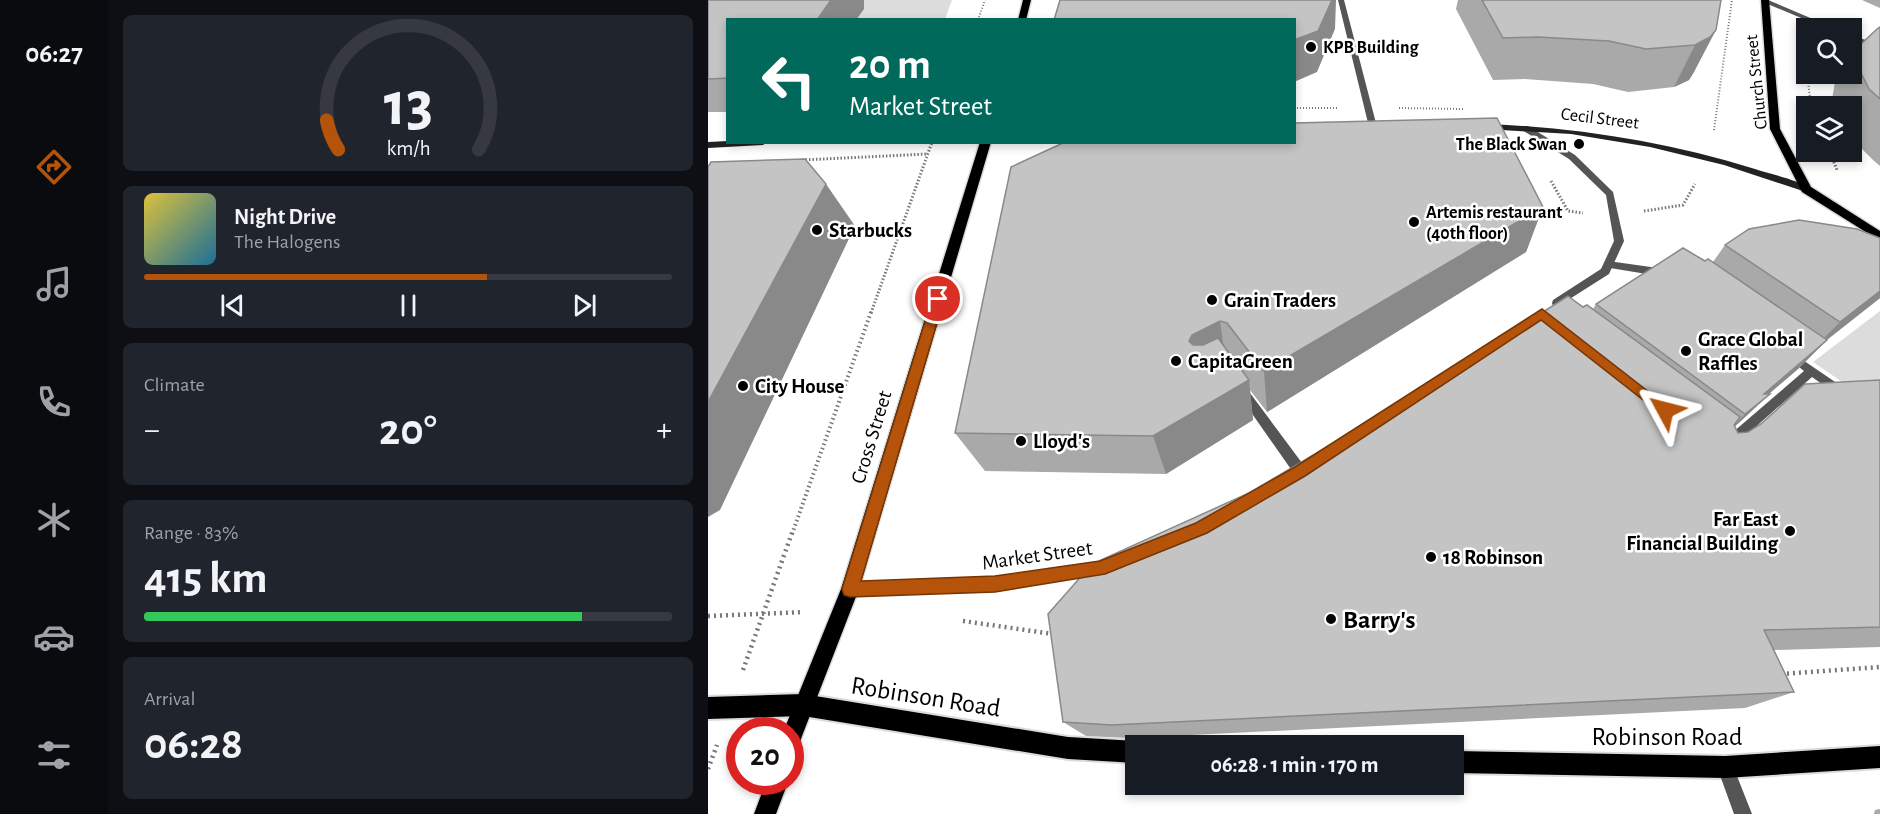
<!DOCTYPE html>
<html lang="en">
<head>
<meta charset="utf-8">
<style>
	body { margin:0; font-family:"Alegreya Sans",sans-serif; background:#20242c; color:#f1f3f6; height:100vh; display:flex; flex-direction:column; font-size:22px; white-space:nowrap }
	* { box-sizing:border-box; margin:0 }
	p { font-size:20px; color:#9ea1a6 }
	.icon { flex:none; width:33px; height:33px; fill:none; stroke:currentColor; stroke-width:2; stroke-linecap:round; stroke-linejoin:round }
	.map { position:relative; flex:1; overflow:hidden }
	.drawer { display:flex; flex-direction:column; gap:15px; padding:15px; background:#0d0f14; width:600px }
	.drawer>* { flex:none }
	.hud { position:absolute; left:18px; top:18px; width:570px; height:126px; border-radius:0px; box-shadow:0 3px 9px #0003; background:#00695c; color:#fff; overflow:hidden }
	.fabs { position:absolute; left:1088px; top:18px; display:grid; gap:12px }
	.fabs a { display:grid; place-items:center; width:66px; height:66px; border-radius:0px; background:#171b24; box-shadow:0 3px 9px #0003; font-size:30px }
	.speed { position:absolute; left:18px; top:717px; display:flex; gap:12px; font-size:30px; font-weight:700; text-align:center }
	.speed>* { display:grid; place-content:center; width:78px; height:78px; border-radius:50%; background:#171b24; box-shadow:0 3px 9px #0003; line-height:1 }
	.speed .limit { border:9px solid #d22; background:#fff; color:#111 }
	.pin { position:absolute; display:grid; place-items:center; width:51px; height:51px; color:#fff; margin:-26px; border:3px solid #fff; border-radius:50%; box-shadow:0 2px 6px #0007 }
	.me { position:absolute; width:66px; margin:-33px; rotate:308deg; stroke-linejoin:round; filter:drop-shadow(0 0 4px #0008) }
	.turn { display:flex; align-items:center; gap:21px; height:126px; padding:0 24px; font-size:27px }
	.turn .icon { width:78px; height:78px; stroke-width:2.5 }
	.turn b { display:block; font-size:42px; line-height:51px }
	.big { font-size:45px; font-weight:700; line-height:1.1 }
	.drawer .tile { flex:1; display:flex; flex-direction:column; justify-content:center; gap:9px; min-width:0; padding:0 21px; border-radius:9px; background:#20242c }
	.drawer .dial { align-items:center; gap:0 }
	.dial svg { height:156px; overflow:visible; fill:none; stroke:#363941; stroke-width:7; stroke-linecap:round; text-anchor:middle }
	.dial text { fill:#f1f3f6; stroke:none }
	.song { display:flex; align-items:center; gap:18px }
	.cover { width:72px; height:72px; border-radius:9px; background:linear-gradient(135deg,hsl(50 70% 55%),hsl(200 70% 35%)) }
	.played { height:6px; border-radius:3px; background:linear-gradient(90deg,#b45309 65%,#363941 65%) }
	.keys { display:flex; justify-content:space-around; direction:ltr }
	.heat { display:flex; justify-content:space-between; align-items:center; font-size:33px; direction:ltr }
	.charge { height:9px; border-radius:4px; background:linear-gradient(90deg,#34c759 83%,#363941 0) }
	.trip { position:absolute; left:417px; top:735px; width:339px; height:60px; border-radius:0px; background:#171b24; box-shadow:0 3px 9px #0003; font-weight:700; line-height:60px; text-align:center }
	main { display:flex; flex:1; min-height:0 }
	.tabs { display:flex; flex-direction:column; width:108px; justify-content:space-around; align-items:center; background:#090b0e; color:#9ea1a6 }
	.tabs .icon { width:42px; height:42px }
	.tabs .current { color:#b45309 }
	.tabs b { font-size:27px; color:#f1f3f6 }
	.map>svg:first-child { display:block }
	.green { fill:#dcdcdc }
	.lines { fill:none; stroke-linecap:round; stroke-linejoin:round }
	.primary-casing { stroke:#dbdbdb; stroke-width:3 }
	.trunk-casing { stroke:#dbdbdb; stroke-width:4 }
	.path-far3 { stroke:#777; stroke-width:2; stroke-dasharray:1 2; stroke-linecap:butt }
	.path-far2 { stroke:#777; stroke-width:3; stroke-dasharray:1.5 2; stroke-linecap:butt }
	.path-far1 { stroke:#777; stroke-width:4; stroke-dasharray:1.5 3; stroke-linecap:butt }
	.path { stroke:#777; stroke-width:4.5; stroke-dasharray:2 4; stroke-linecap:butt }
	.service { fill:#555; fill-rule:evenodd }
	.pedestrian { fill:#555; fill-rule:evenodd }
	.minor { fill:#555; fill-rule:evenodd }
	.secondary { fill:#222; fill-rule:evenodd }
	.primary { fill:#000; fill-rule:evenodd }
	.trunk { fill:#000; fill-rule:evenodd }
	.wall { fill:#a9a9a9 }
	.shaded-wall { fill:#898989 }
	.building { fill:#c4c4c4; stroke:#898989; stroke-width:1.5 }
	.route { fill:#b45309; stroke:#753606; stroke-width:1.5 }
	.poi-dot { fill:#000; stroke:#fff; stroke-width:2 }
	.labels { text-anchor:middle; stroke-width:5; stroke-linejoin:round; paint-order:stroke }
	.far-poi-label { font-size:18px; font-weight:bold; fill:#000; stroke:#fff; text-anchor:start }
	.far-street-label { font-size:18px; fill:#000; stroke:#fff }
	.poi-label { font-size:21px; font-weight:bold; fill:#000; stroke:#fff; text-anchor:start }
	.street-label { font-size:21px; fill:#000; stroke:#fff }
	.near-poi-label { font-size:26px; font-weight:bold; fill:#000; stroke:#fff; text-anchor:start }
	.near-street-label { font-size:26px; fill:#000; stroke:#fff }
</style>
</head>
<body>
<main>
<nav class="tabs">
<b>06:27</b>
<svg class="icon current" aria-label="directions" viewBox="0 0 24 24"><path d="M12 3l9 9-9 9-9-9zM9 14v-3h6M13 9l2 2-2 2"/></svg>
<svg class="icon" aria-label="music" viewBox="0 0 24 24"><path d="M9 18V5l10-2v13"/><circle cx="6" cy="18" r="3"/><circle cx="16" cy="16" r="3"/></svg>
<svg class="icon" aria-label="phone" viewBox="0 0 24 24"><path d="M5 4h4l2 5-3 2q2 4 5 5l2-3 5 2v4C11 20 4 13 5 4z"/></svg>
<svg class="icon" aria-label="climate" viewBox="0 0 24 24"><path d="M12 3v18M4 7l16 10M4 17L20 7"/></svg>
<svg class="icon" aria-label="car" viewBox="0 0 24 24"><path d="M5 17H2v-5l4-1 3-4h7l3 4 3 1v5h-3M9 17h6M6 11h13"/><circle cx="7" cy="17" r="2"/><circle cx="17" cy="17" r="2"/></svg>
<svg class="icon" aria-label="filters" viewBox="0 0 24 24"><path d="M4 7h16M4 17h16"/><circle cx="9" cy="7" r="2"/><circle cx="15" cy="17" r="2"/></svg>
</nav>
<section class="drawer">
<div class="tile dial"><svg viewBox="0 0 100 80">
<path d="M14 69A42 42 0 1 1 86 69"/>
<path d="M14 69A42 42 0 0 1 8 54" stroke="#b45309"/>
<text x="50" y="56" font-size="32" font-weight="700">13</text>
<text x="50" y="72" font-size="11">km/h</text>
</svg></div>
<div class="tile">
<div class="song"><i class="cover"></i><div><b>Night Drive</b><p>The Halogens</p></div></div>
<div class="played"></div>
<div class="keys"><svg class="icon" aria-label="previous" viewBox="0 0 24 24"><path d="M18 5L8 12l10 7zM5 5v14"/></svg><svg class="icon" aria-label="pause" viewBox="0 0 24 24"><path d="M8 5v14M16 5v14"/></svg><svg class="icon" aria-label="next" viewBox="0 0 24 24"><path d="M6 5l10 7-10 7zM19 5v14"/></svg></div>
</div>
<div class="tile"><p>Climate</p>
<div class="heat"><a>−</a><b class="big">20°</b><a>+</a></div>
</div>
<div class="tile"><p>Range · 83%</p><b class="big">415 km</b><div class="charge"></div></div>
<div class="tile"><p>Arrival</p><b class="big">06:28</b></div>
</section>
<div class="map">
<svg width="1172" height="814" viewBox="0 0 1172 814">
	<rect width="100%" height="100%" fill="#fff"/>
	<path class="green" d="M 101,0 L 244,0 L 237,19 L 88,20 Z
		M 1172,311 L 1172,408 L 1105,362 Z"/>
	<g class="lines">
		<defs>
			<path id="primary" d="M 315,0 L 323,0 L 318,20 L 310,20 Z
				M 1053,0 L 1061,0 L 1072,129 L 1103,187 L 1172,231 L 1172,241 L 1094,192 L 1062,129 Z
				M 272,142 L 283,142 L 151,589 L 89,749 L 82,752 L 82,730 L 76,730 L 133,589 Z
				M 58,782 L 80,782 L 68,814 L 46,814 Z"/>
			<path id="trunk" d="M 95,694 L 360,737 L 428,741 L 437,746 L 428,746 L 428,763 L 360,759 L 95,716 L 0,719 L 0,697 Z
				M 1172,746 L 1172,768 L 1017,778 L 746,773 L 746,751 L 1017,756 Z"/>
		</defs>
		<use href="#primary" class="primary-casing"/>
		<use href="#trunk" class="trunk-casing"/>
		<path class="path-far3" d="M 270,20 L 277,0
			M 1097,49 L 1098,63
			M 1099,74 L 1103,106
			M 586,108 L 630,108
			M 691,108 L 756,109
			M 1006,130 L 1024,0"/>
		<path class="path-far2" d="M 1122,152 L 1129,170
			M 94,160 L 220,154
			M 843,181 L 860,211 L 875,213
			M 936,211 L 975,205 L 987,184
			M 163,313 L 224,142"/>
		<path class="path-far1" d="M 84,534 L 163,312"/>
		<path class="path" d="M 0,616 L 95,612
			M 255,621 L 345,634
			M 35,670 L 84,533
			M 1073,674 L 1172,667
			M 0,769 L 9,745"/>
		<path class="service" d="M 900,261 L 957,269 L 962,273 L 957,277 L 896,267 L 896,263 Z
			M 1083,352 L 1136,388 L 1138,391 L 1136,394 L 1128,394 L 1104,377 L 1025,447 L 1021,448 L 1017,447 L 1015,443 L 1017,439 L 1096,371 L 1077,356 Z
			M 535,387 L 539,389 L 597,467 L 598,471 L 597,475 L 592,477 L 587,475 L 531,395 L 529,392 L 531,389 Z"/>
		<path class="pedestrian" d="M 630,0 L 636,0 L 669,127 L 668,129 L 661,127 Z
			M 1054,0 L 1060,0 L 1126,28 L 1117,28 L 1055,2 Z
			M 1143,35 L 1172,45 L 1172,49 L 1143,39 Z"/>
		<path class="minor" d="M 814,126 L 820,126 L 867,155 L 905,192 L 916,241 L 901,274 L 849,307 L 845,306 L 844,303 L 845,300 L 893,269 L 906,241 L 898,195 L 861,159 L 814,130 Z
			M 394,561 L 399,563 L 401,568 L 399,573 L 394,575 L 287,591 L 142,596 L 137,594 L 135,589 L 137,584 L 142,582 L 287,577 Z
			M 1017,759 L 1023,761 L 1044,814 L 1026,814 L 1009,767 L 1011,761 Z"/>
		<path class="secondary" d="M 780,124 C 872,128 959,142 1047,169 C 1062,174 1091,180 1103,189 L 1101,191 L 1095,191 L 1016,165 L 942,147 L 863,134 L 777,129 L 777,125 Z
			M 20,141 L 20,142 L 59,142 L 55,145 L 0,148 L 0,142 Z"/>
		<use href="#primary" class="primary"/>
		<use href="#trunk" class="trunk"/>
	</g>
	<path class="wall" d="M 0,0 L 156,0 L 156,9 L 20,20 L 20,112 L 0,112 Z
		M 750,0 L 1013,0 L 986,72 L 981,80 L 966,87 L 920,92 L 885,84 L 817,79 L 785,80 L 748,9 Z
		M 1154,0 L 1172,0 L 1172,8 Z
		M 1172,27 L 1172,166 L 1165,160 L 1143,138 L 1143,106 L 1124,106 L 1123,105 L 1127,82 L 1132,74 L 1143,74 L 1143,58 L 1153,44 Z
		M 303,167 L 835,207 L 818,252 L 559,412 L 542,390 L 545,420 L 458,474 L 277,471 L 247,433 Z
		M 1017,245 L 1172,298 L 1119,340 L 1090,369 L 1061,394 L 1027,426 L 1030,433 L 1040,432 L 1172,380 L 1172,647 L 1066,650 L 1086,692 L 1037,708 L 422,738 L 378,736 L 355,722 L 541,493 L 875,307 L 885,309 L 888,304 L 997,261 L 1005,262 Z
		M 1172,809 L 1172,814 L 1166,814 L 1167,810 Z"/>
	<path class="shaded-wall" d="M 123,0 L 156,0 L 156,9 L 148,20 L 109,20 Z
		M 624,0 L 628,0 L 627,29 L 609,72 L 586,82 L 586,40 Z
		M 1008,30 L 986,72 L 981,80 L 966,87 L 987,45 Z
		M 118,184 L 147,226 L 12,510 L 0,517 L 0,402 Z
		M 835,207 L 818,252 L 559,412 L 556,371 Z
		M 1172,291 L 1172,298 L 1097,357 L 1132,322 Z
		M 512,321 L 518,364 L 492,377 L 481,341 L 484,335 Z
		M 1119,340 L 1090,369 L 1037,414 L 1056,394 Z
		M 541,380 L 545,420 L 458,474 L 445,436 Z
		M 1062,394 L 1033,421 L 1010,441 L 1037,414 Z"/>
	<path class="building" d="M 0,0 L 123,0 L 109,20 L 20,20 L 20,78 L 0,79 Z
		M 352,0 L 624,0 L 610,31 L 586,40 L 586,20 L 346,20 Z
		M 774,0 L 1013,0 L 1008,30 L 1002,37 L 987,45 L 938,49 L 901,41 L 830,37 L 795,38 Z
		M 1172,27 L 1172,99 L 1161,89 L 1150,67 L 1153,44 L 1169,29 Z
		M 789,118 L 835,207 L 556,371 L 519,323 L 512,321 L 484,335 L 481,341 L 485,345 L 495,345 L 510,338 L 541,380 L 445,436 L 247,433 L 303,167 L 357,142 L 586,142 L 586,123 Z
		M 97,159 L 118,184 L 0,402 L 0,167 L 3,162 Z
		M 1091,220 L 1149,229 L 1172,238 L 1172,291 L 1132,322 L 1017,245 L 1041,229 Z
		M 975,248 L 997,261 L 1000,259 L 1119,340 L 1056,394 L 1062,394 L 1037,414 L 888,304 Z
		M 860,296 L 875,307 L 879,305 L 1032,417 L 1026,425 L 1030,433 L 1040,432 L 1053,424 L 1097,384 L 1172,380 L 1172,627 L 1056,630 L 1086,692 L 404,725 L 355,722 L 340,614 L 384,564 L 541,493 L 675,414 Z"/>
	<path class="route" d="M 230,295 L 236,299 L 153,581 L 287,576 L 392,561 L 488,523 L 587,467 L 834,309 L 964,410 L 962,414 L 953,414 L 833,320 L 597,476 L 499,533 L 397,574 L 287,592 L 142,597 L 136,595 L 134,589 L 224,299 Z"/>
	<g class="poi-dot">
		<circle cx="603" cy="47" r="6"/>
		<circle cx="871" cy="144" r="6"/>
		<circle cx="706" cy="222" r="6"/>
		<circle cx="109" cy="230" r="6"/>
		<circle cx="504" cy="300" r="6"/>
		<circle cx="978" cy="351" r="6"/>
		<circle cx="468" cy="361" r="6"/>
		<circle cx="35" cy="386" r="6"/>
		<circle cx="313" cy="441" r="6"/>
		<circle cx="1082" cy="531" r="6"/>
		<circle cx="723" cy="557" r="6"/>
		<circle cx="623" cy="619" r="6"/>
	</g>
	<g class="labels">
		<g class="far-poi-label">
			<text x="615" y="53">KPB Building</text>
			<text x="859" y="150" text-anchor="end">The Black Swan</text>
			<text x="718" y="218">Artemis restaurant<tspan x="718" dy="21">(40th floor)</tspan></text>
		</g>
		<g class="far-street-label">
			<text transform="translate(1048 82) rotate(-96)" y="6">Church Street</text>
			<text transform="translate(892 118) rotate(7)" y="6">Cecil Street</text>
		</g>
		<g class="poi-label">
			<text x="121" y="237">Starbucks</text>
			<text x="516" y="307">Grain Traders</text>
			<text x="990" y="346">Grace Global<tspan x="990" dy="24">Raffles</tspan></text>
			<text x="480" y="368">CapitaGreen</text>
			<text x="47" y="393">City House</text>
			<text x="325" y="448">Lloyd's</text>
			<text x="1070" y="526" text-anchor="end">Far East<tspan x="1070" dy="24">Financial Building</tspan></text>
			<text x="735" y="564">18 Robinson</text>
		</g>
		<g class="street-label">
			<text transform="translate(163 437) rotate(-73)" y="7">Cross Street</text>
			<text transform="translate(329 555) rotate(-8)" y="7">Market Street</text>
		</g>
		<g class="near-poi-label">
			<text x="635" y="628">Barry's</text>
		</g>
		<g class="near-street-label">
			<text transform="translate(218 696) rotate(9)" y="9">Robinson Road</text>
			<text x="959" y="745">Robinson Road</text>
		</g>
	</g>
</svg>
<div class="fabs">
<a><svg class="icon" aria-label="search" viewBox="0 0 24 24"><circle cx="10" cy="10" r="6"/><path d="M15 15l6 6"/></svg></a>
<a><svg class="icon" aria-label="layers" viewBox="0 0 24 24"><path d="M12 4l9 5-9 5-9-5zM3 14l9 5 9-5"/></svg></a>
</div>
<div class="speed"><div class="limit">20</div></div>
<div class="pin" style="left:230px;top:299px;background:#d93025"><svg class="icon" aria-label="arrive" viewBox="0 0 24 24"><path d="M6 21V4h12l-3 4 3 4H6"/></svg></div>
<svg class="me" style="left:957px;top:410px" viewBox="-20 -20 40 40"><path d="M0-17L14 15 0 8-14 15z" fill="#b45309" stroke="#fff" stroke-width="4"/></svg>
<div class="trip">06:28 · 1 min · 170 m</div>
<div class="hud">
<div class="turn"><svg class="icon" aria-label="left" viewBox="0 0 24 24"><path d="M17 20v-9H6M10 6l-5 5 5 5"/></svg><div><b>20 m</b>Market Street</div></div>
</div>
</div>
</main>
</body>
</html>
